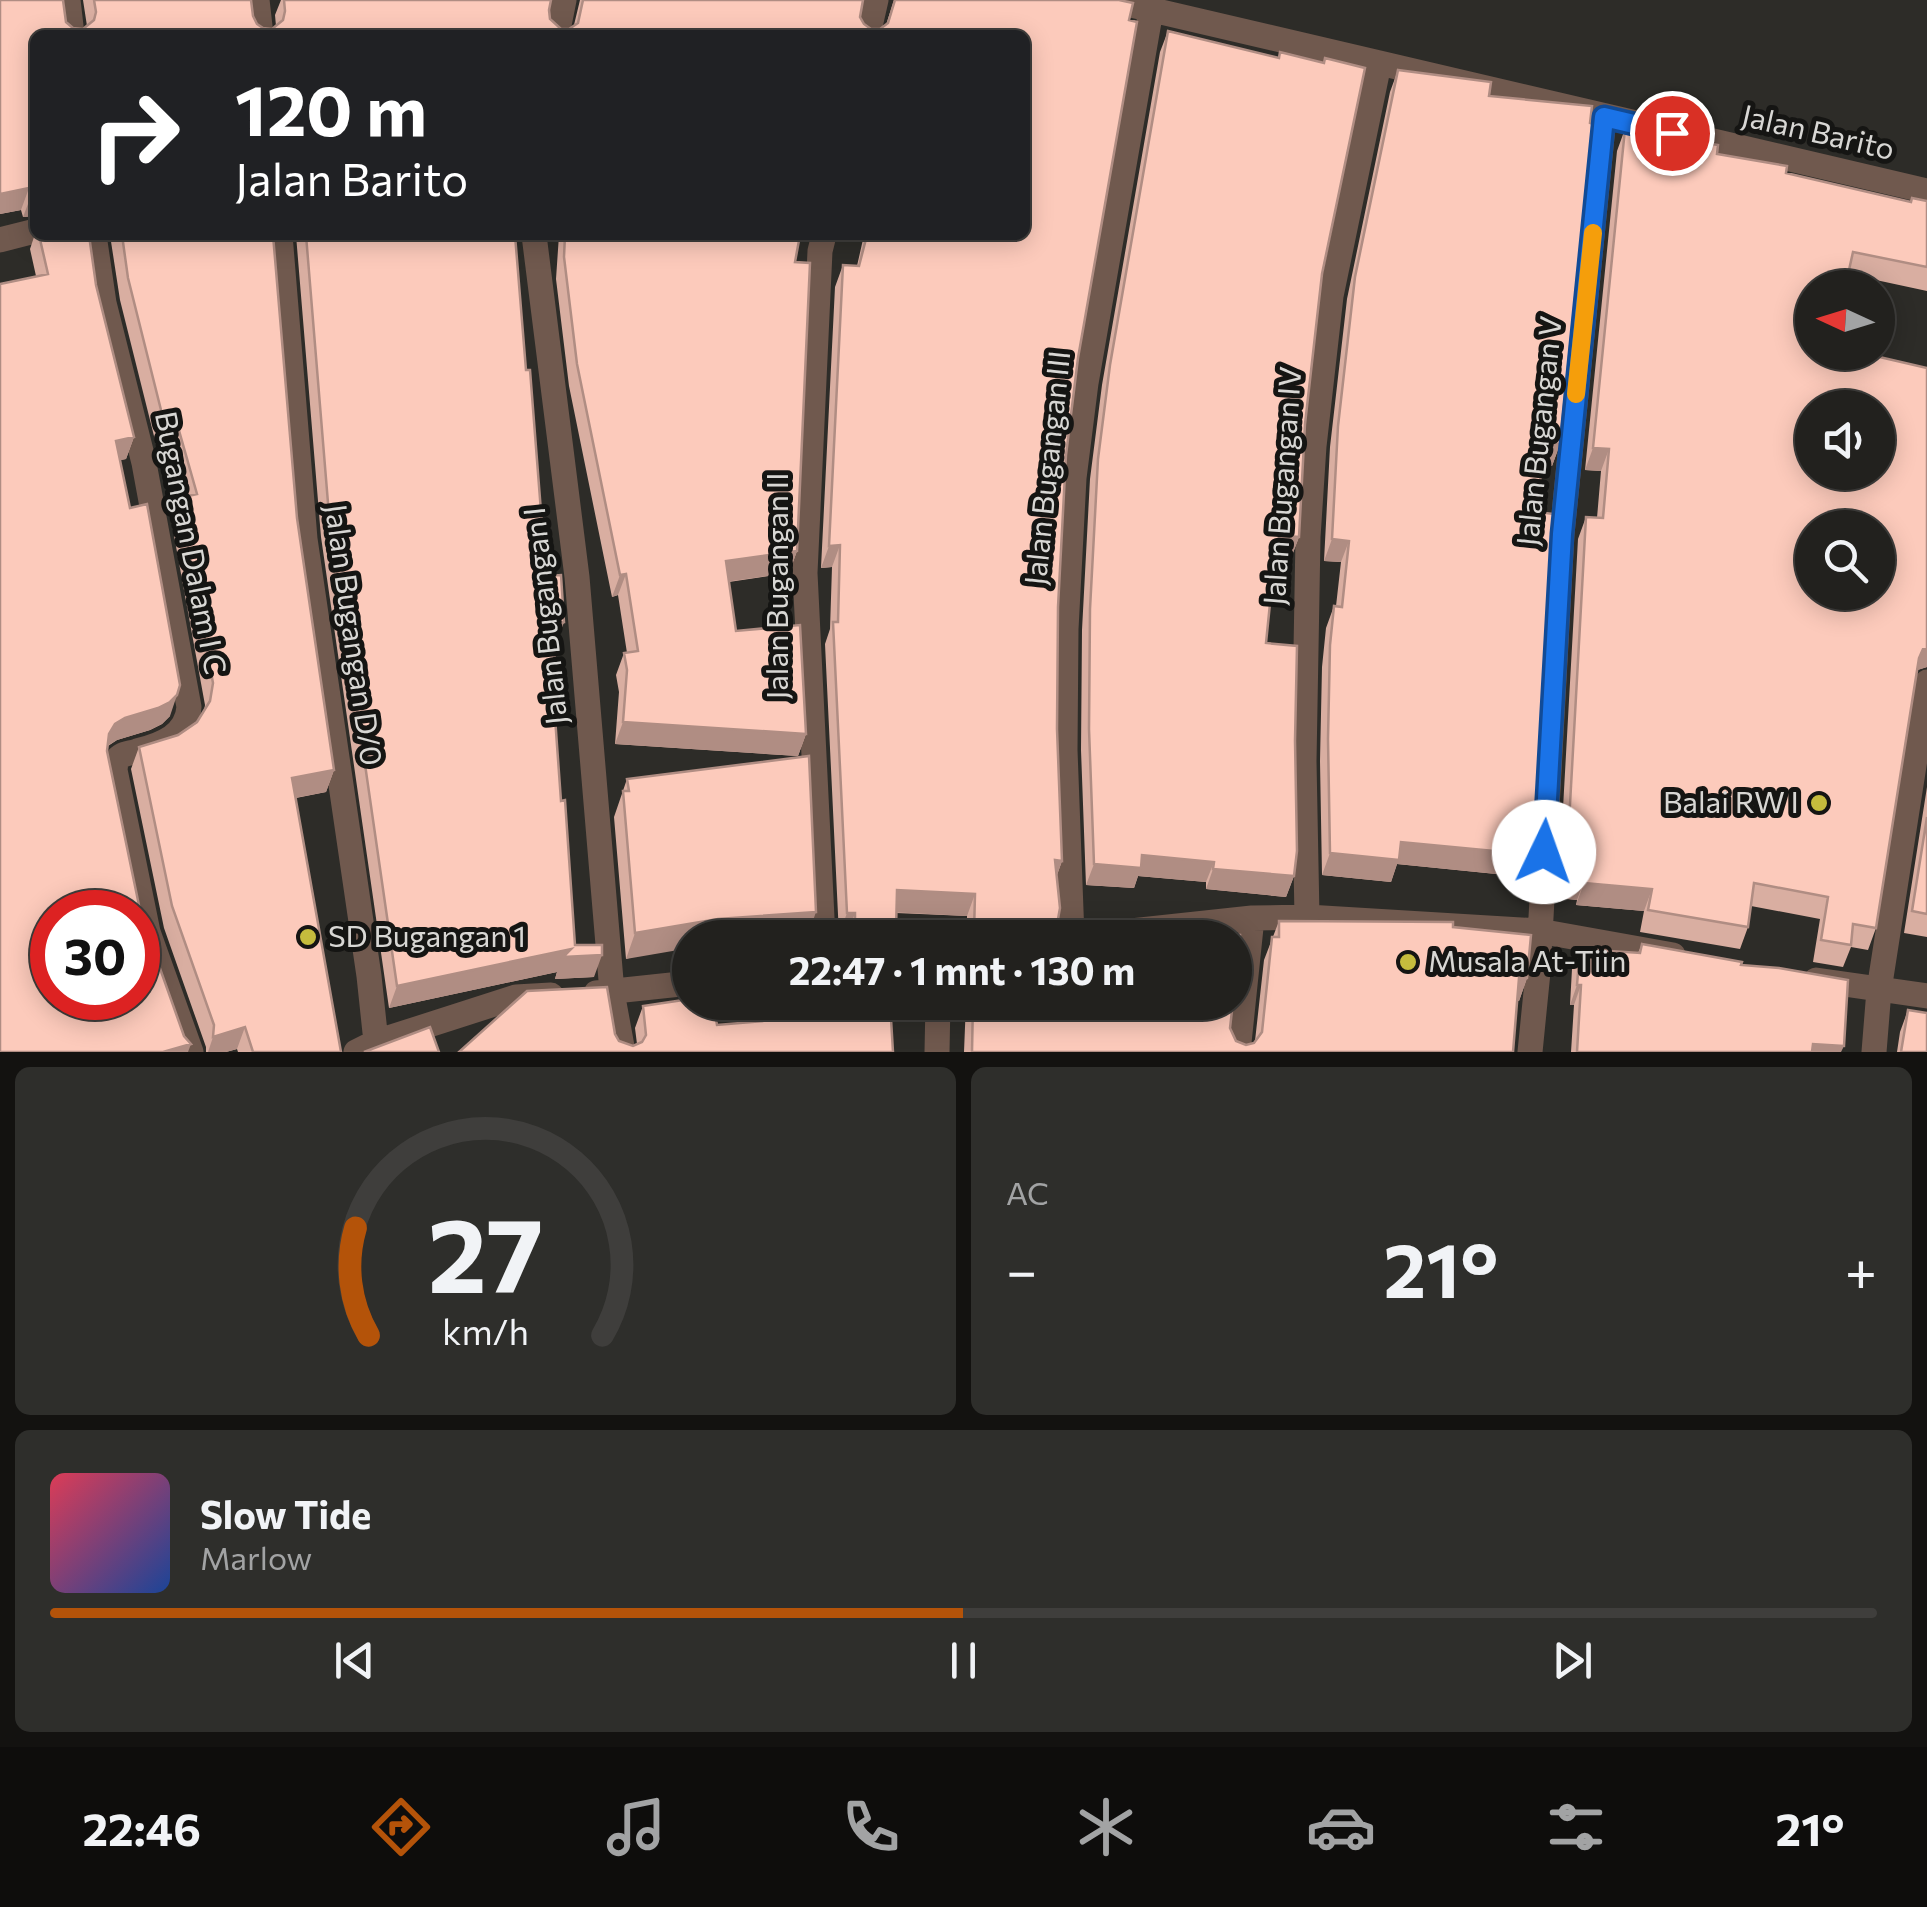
<!DOCTYPE html>
<html lang="id">
<head>
<meta charset="utf-8">
<style>
	body { margin:0; font-family:Commissioner,sans-serif; background:#2e2e2b; color:#f1f3f6; height:100vh; display:flex; flex-direction:column; font-size:38px; white-space:nowrap }
	* { box-sizing:border-box; margin:0 }
	p { font-size:32px; color:#a2a3a4 }
	.icon { flex:none; width:55px; height:55px; fill:none; stroke:currentColor; stroke-width:2; stroke-linecap:round; stroke-linejoin:round }
	.map { position:relative; height:1052px; overflow:hidden }
	.panel { display:flex; flex-direction:column; gap:15px; padding:15px; background:#131210; flex:1 }
	.panel>* { flex:none }
	.guide { position:absolute; left:30px; top:30px; width:1000px; height:210px; border-radius:15px; box-shadow:0 5px 25px #0003,0 0 0 2px #3f3e3c; background:#202124; color:#fff; overflow:hidden }
	.needle { width:65px; rotate:274deg }
	.fabs { position:absolute; left:1795px; top:270px; display:grid; gap:20px }
	.fabs a { display:grid; place-items:center; width:100px; height:100px; border-radius:50%; background:#22211e; box-shadow:0 5px 25px #0003,0 0 0 2px #3f3e3c; font-size:50px }
	.speed { position:absolute; left:30px; top:890px; display:flex; gap:20px; font-size:50px; font-weight:700; text-align:center }
	.speed>* { display:grid; place-content:center; width:130px; height:130px; border-radius:50%; background:#22211e; box-shadow:0 5px 25px #0003,0 0 0 2px #3f3e3c; line-height:1 }
	.speed .limit { border:15px solid #d22; background:#fff; color:#111 }
	.pin { position:absolute; display:grid; place-items:center; width:85px; height:85px; color:#fff; margin:-42px; border:5px solid #fff; border-radius:50%; box-shadow:0 2px 10px #0007 }
	.me { position:absolute; width:110px; margin:-55px; rotate:3deg; stroke-linejoin:round; filter:drop-shadow(0 0 8px #0008) }
	.turn { display:flex; align-items:center; gap:35px; height:210px; padding:0 40px; font-size:45px }
	.turn .icon { width:130px; height:130px; stroke-width:2.5 }
	.turn b { display:block; font-size:70px; line-height:85px }
	.big { font-size:75px; font-weight:700; line-height:1.1 }
	.panel .card { flex:1; display:flex; flex-direction:column; justify-content:center; gap:15px; min-width:0; padding:0 35px; border-radius:15px; background:#2e2e2b }
	.panel .dial { align-items:center; gap:0 }
	.dial svg { height:260px; overflow:visible; fill:none; stroke:#3f3e3c; stroke-width:7; stroke-linecap:round; text-anchor:middle }
	.dial text { fill:#f1f3f6; stroke:none }
	.song { display:flex; align-items:center; gap:30px }
	.cover { width:120px; height:120px; border-radius:15px; background:linear-gradient(135deg,hsl(350 70% 55%),hsl(220 70% 35%)) }
	.played { height:10px; border-radius:5px; background:linear-gradient(90deg,#b45309 50%,#3f3e3c 50%) }
	.keys { display:flex; justify-content:space-around; direction:ltr }
	.heat { display:flex; justify-content:space-between; align-items:center; font-size:55px; direction:ltr }
	.panel .tiles { flex:1; display:grid; gap:15px; grid-template-columns:1fr 1fr }
	.card:last-child { grid-column:span 2 }
	.trip { position:absolute; left:672px; top:920px; width:580px; height:100px; border-radius:50px; background:#22211e; box-shadow:0 5px 25px #0003,0 0 0 2px #3f3e3c; font-weight:700; line-height:100px; text-align:center }
	.tab-bar { display:flex; height:160px; justify-content:space-around; align-items:center; background:#0e0d0c; color:#a2a3a4 }
	.tab-bar .icon { width:70px; height:70px }
	.tab-bar .current { color:#b45309 }
	.tab-bar b { font-size:45px; color:#f1f3f6 }
	.map>svg:first-child { display:block }
	.lines { fill:none; stroke-linecap:round; stroke-linejoin:round }
	.minor { stroke:#70594e; stroke-width:25 }
	.wall { fill:#d9aea1 }
	.shaded-wall { fill:#b08d83 }
	.building { fill:#fccabb; stroke:#b08d83; stroke-width:2.5; fill-rule:evenodd }
	.route-casing { stroke:#114b97; stroke-width:25 }
	.route { stroke:#1a73e8; stroke-width:18 }
	.slow { stroke:#f59e0b; stroke-width:18 }
	.poi-dot { fill:#c5bc3d; stroke:#151513; stroke-width:4 }
	.labels { text-anchor:middle; stroke-width:10; stroke-linejoin:round; paint-order:stroke }
	.street-label { font-size:30px; fill:#d8d7d4; stroke:#151513 }
	.poi-label { font-size:30px; fill:#d8d7d4; stroke:#151513; text-anchor:start }
</style>
</head>
<body>
<div class="map">
<svg width="1927" height="1052" viewBox="0 0 1927 1052">
	<rect width="100%" height="100%" fill="#2d2c28"/>
	<g class="lines">
		<path class="minor" d="M 68,0 L 72,35
			M 257,0 L 261,35
			M 1110,0 L 1927,191
			M 557,35 L 564,0
			M 868,35 L 876,0
			M 94,235 L 104,303 L 144,463 L 189,707 C 187,735 162,745 137,751 C 132,753 126,753 121,756 C 115,760 116,763 115,770 L 148,932 L 191,1052
			M 280,235 L 305,539 L 369,976 L 376,1042
			M 534,235 L 577,577 L 612,992 L 623,1052
			M 0,240 L 35,231
			M 1307,917 L 1304,761 L 1308,537 L 1314,446 L 1331,296 L 1379,64
			M 1072,937 L 1065,750 L 1066,629 L 1074,478 L 1086,383 L 1151,10
			M 823,938 L 805,573 L 820,251 L 824,235
			M 1066,938 L 1252,918 L 1307,917 L 1539,931 L 1673,955
			M 1816,980 L 1927,996
			M 596,993 L 690,983
			M 356,1052 L 376,1042 L 516,997 L 551,995
			M 937,1052 L 938,1002
			M 1238,1052 L 1252,918
			M 1530,1052 L 1538,972 L 1562,534 L 1604,117
			M 1874,1052 L 1879,990 L 1927,682"/>
	</g>
	<path class="wall" d="M 0,0 L 66,22 L 73,28 L 83,29 L 87,26 L 83,0 L 251,0 L 253,16 L 257,24 L 263,28 L 272,29 L 276,26 L 275,15 L 281,0 L 551,0 L 549,10 L 550,19 L 561,29 L 569,29 L 574,25 L 580,0 L 863,0 L 860,17 L 864,24 L 871,29 L 880,29 L 886,25 L 894,0 L 1119,0 L 1129,20 L 1078,358 L 1066,455 L 1058,607 L 1057,729 L 1062,861 L 1057,875 L 1058,919 L 1063,927 L 1063,938 L 967,938 L 967,916 L 896,913 L 896,930 L 893,938 L 847,938 L 847,935 L 839,935 L 825,644 L 830,629 L 832,567 L 821,568 L 835,287 L 843,265 L 857,266 L 864,235 L 1025,235 L 1025,35 L 35,35 L 35,216 L 23,217 L 21,210 L 0,214 Z
		M 1168,31 L 1322,274 L 1305,424 L 1299,537 L 1291,558 L 1277,556 L 1273,575 L 1266,643 L 1294,876 L 1286,897 L 1206,889 L 1206,882 L 1138,876 L 1134,888 L 1086,885 L 1081,750 L 1082,630 L 1090,479 L 1102,385 L 1160,52 Z
		M 1398,70 L 1489,96 L 1560,444 L 1552,466 L 1542,465 L 1537,512 L 1535,855 L 1527,877 L 1397,864 L 1391,882 L 1322,875 L 1320,761 L 1322,667 L 1326,628 L 1334,606 L 1336,606 L 1341,562 L 1324,561 L 1330,447 L 1347,299 L 1390,92 Z
		M 1625,129 L 1786,173 L 1910,202 L 1927,201 L 1927,291 L 1848,274 L 1812,352 L 1927,368 L 1927,667 L 1917,670 L 1876,928 L 1868,950 L 1851,947 L 1843,967 L 1813,962 L 1820,919 L 1751,906 L 1748,927 L 1740,949 L 1640,932 L 1644,911 L 1576,905 L 1577,900 L 1558,898 L 1578,539 L 1586,517 L 1597,518 L 1601,471 L 1585,470 L 1617,151 Z
		M 35,234 L 89,235 L 96,285 L 134,437 L 126,459 L 120,460 L 170,716 L 162,724 L 150,730 L 117,740 L 108,746 L 0,1052 L 36,276 L 30,249 Z
		M 110,235 L 273,235 L 297,518 L 334,770 L 326,792 L 296,798 L 341,1052 L 238,1052 L 237,1049 L 226,1052 L 206,1052 L 206,1047 L 164,928 L 131,769 L 139,747 L 178,735 L 197,722 L 204,711 L 205,705 L 171,519 L 179,498 L 184,497 L 170,449 L 158,452 L 120,300 Z
		M 296,235 L 515,235 L 526,370 L 546,576 L 564,622 L 556,644 L 554,644 L 559,717 L 556,725 L 561,801 L 575,945 L 594,977 L 555,979 L 557,972 L 389,1008 L 321,537 Z
		M 559,235 L 800,235 L 795,262 L 797,551 L 789,573 L 729,582 L 736,631 L 806,734 L 798,756 L 615,744 L 619,692 L 616,675 L 624,653 L 627,653 L 618,595 L 612,597 L 569,386 L 556,279 Z
		M 627,779 L 690,938 L 626,959 L 614,817 Z
		M 1927,787 L 1927,937 L 1904,933 Z
		M 1279,921 L 1453,927 L 1527,978 L 1519,1001 L 1517,1001 L 1513,1052 L 964,1052 L 966,1002 L 1233,1002 L 1230,1028 L 1236,1041 L 1246,1045 L 1254,1043 L 1255,1041 L 1264,960 Z
		M 1642,944 L 1741,965 L 1841,1052 L 1571,1052 L 1574,1005 L 1570,1005 L 1572,969 L 1580,949 L 1638,953 Z
		M 837,1002 L 890,1002 L 893,1052 L 459,1052 L 615,1034 L 619,1041 L 633,1046 L 637,1044 L 635,1028 L 643,1006 L 717,1025 L 833,1015 Z
		M 1908,1010 L 1927,1052 L 1897,1052 L 1900,1032 Z"/>
	<path class="shaded-wall" d="M 29,188 L 21,210 L 0,214 L 0,194 Z
		M 35,195 L 35,216 L 23,217 L 31,196 Z
		M 178,427 L 170,449 L 158,452 L 166,430 Z
		M 134,437 L 126,459 L 108,463 L 116,441 Z
		M 1544,443 L 1560,444 L 1552,466 L 1536,465 Z
		M 1593,448 L 1609,449 L 1601,471 L 1585,470 Z
		M 1279,535 L 1299,537 L 1291,558 L 1272,556 Z
		M 1332,539 L 1349,541 L 1341,562 L 1324,561 Z
		M 840,545 L 832,567 L 821,568 L 829,546 Z
		M 797,551 L 789,573 L 718,583 L 726,561 Z
		M 626,574 L 618,595 L 612,597 L 620,575 Z
		M 564,622 L 556,644 L 544,645 L 552,623 Z
		M 1927,648 L 1927,667 L 1915,671 L 1911,680 L 1923,649 Z
		M 177,695 L 170,716 L 162,724 L 150,730 L 117,740 L 107,746 L 109,734 L 115,724 L 125,718 Z
		M 623,722 L 806,734 L 798,756 L 615,744 Z
		M 334,770 L 326,792 L 284,800 L 292,778 Z
		M 1401,842 L 1535,855 L 1527,877 L 1397,864 L 1391,882 L 1322,875 L 1330,853 Z
		M 1142,855 L 1214,862 L 1206,882 L 1138,876 L 1134,888 L 1086,885 L 1094,864 Z
		M 1055,860 L 1062,861 L 1054,883 Z
		M 1213,869 L 1294,876 L 1286,897 L 1206,889 Z
		M 1566,876 L 1585,878 L 1577,900 L 1558,898 Z
		M 1584,883 L 1652,889 L 1644,911 L 1576,905 Z
		M 897,890 L 975,894 L 967,916 L 889,912 Z
		M 816,912 L 807,938 L 690,938 L 690,948 L 626,959 L 635,933 L 718,919 Z
		M 847,913 L 855,913 L 847,935 L 839,935 Z
		M 855,929 L 896,930 L 893,938 L 851,938 Z
		M 974,933 L 1064,936 L 973,938 Z
		M 571,949 L 602,955 L 594,977 L 555,979 L 557,972 L 389,1008 L 397,986 Z
		M 1519,978 L 1527,978 L 1519,1001 L 1511,1001 Z
		M 1577,985 L 1581,985 L 1574,1005 L 1570,1005 Z
		M 245,1027 L 237,1049 L 226,1052 L 208,1052 L 213,1037 Z
		M 191,1044 L 188,1052 L 163,1052 Z
		M 1813,1044 L 1844,1046 L 1841,1052 L 1810,1052 Z"/>
	<path class="building" d="M 0,0 L 63,0 L 66,22 L 73,28 L 83,29 L 94,20 L 96,12 L 94,0 L 251,0 L 253,16 L 257,24 L 263,28 L 272,29 L 283,20 L 285,11 L 284,0 L 551,0 L 549,10 L 550,19 L 561,29 L 569,29 L 578,23 L 583,0 L 863,0 L 860,17 L 864,24 L 871,29 L 880,29 L 888,23 L 895,0 L 1119,0 L 1133,3 L 1129,20 L 1137,22 L 1078,358 L 1066,455 L 1058,607 L 1057,729 L 1062,861 L 1055,860 L 1060,908 L 1058,919 L 1063,927 L 1064,936 L 974,933 L 975,894 L 897,890 L 896,930 L 855,929 L 855,913 L 847,913 L 833,622 L 838,622 L 840,545 L 829,546 L 843,265 L 859,266 L 867,235 L 1025,235 L 1025,35 L 35,35 L 35,195 L 31,196 L 29,188 L 0,194 Z
		M 1168,31 L 1279,58 L 1280,52 L 1324,63 L 1325,58 L 1365,68 L 1322,274 L 1305,424 L 1299,537 L 1279,535 L 1277,564 L 1274,564 L 1266,643 L 1297,646 L 1295,741 L 1297,851 L 1294,876 L 1213,869 L 1214,862 L 1142,855 L 1141,868 L 1094,864 L 1089,729 L 1090,609 L 1098,459 L 1110,365 Z
		M 1398,70 L 1491,82 L 1489,96 L 1592,106 L 1590,123 L 1593,124 L 1560,444 L 1544,443 L 1537,512 L 1554,514 L 1535,855 L 1401,842 L 1399,860 L 1330,853 L 1328,739 L 1330,645 L 1334,606 L 1342,607 L 1349,541 L 1332,539 L 1338,426 L 1355,277 Z
		M 1625,129 L 1718,145 L 1717,154 L 1787,166 L 1786,173 L 1911,202 L 1912,198 L 1927,201 L 1927,267 L 1853,252 L 1845,288 L 1812,288 L 1812,352 L 1858,352 L 1927,368 L 1927,648 L 1923,649 L 1919,658 L 1876,928 L 1853,924 L 1851,945 L 1821,940 L 1828,897 L 1754,883 L 1748,927 L 1648,910 L 1652,889 L 1584,883 L 1585,878 L 1566,876 L 1586,517 L 1603,518 L 1609,449 L 1593,448 ZM 1812,408 L 1878,408 L 1878,472 L 1812,472 ZM 1812,528 L 1878,528 L 1878,592 L 1812,592 Z
		M 39,235 L 89,235 L 96,285 L 134,437 L 116,441 L 130,508 L 147,504 L 180,685 L 177,695 L 170,702 L 158,708 L 125,718 L 115,724 L 109,734 L 107,751 L 141,915 L 184,1036 L 191,1044 L 163,1052 L 0,1052 L 0,284 L 48,274 ZM 52,912 L 138,912 L 138,998 L 52,998 Z
		M 122,235 L 273,235 L 297,518 L 334,770 L 292,778 L 341,1052 L 253,1052 L 245,1027 L 213,1037 L 214,1025 L 172,906 L 139,747 L 178,735 L 197,722 L 210,701 L 213,683 L 179,498 L 197,494 L 178,427 L 166,430 L 128,278 Z
		M 306,235 L 515,235 L 526,370 L 530,370 L 546,576 L 561,575 L 564,622 L 552,623 L 559,717 L 555,717 L 561,801 L 565,800 L 575,945 L 602,945 L 602,955 L 563,957 L 571,949 L 397,986 L 329,515 Z
		M 565,235 L 800,235 L 795,262 L 810,263 L 797,551 L 726,561 L 736,631 L 800,625 L 806,734 L 623,722 L 627,670 L 624,653 L 638,651 L 626,574 L 620,575 L 577,364 L 564,257 Z
		M 809,756 L 816,912 L 718,919 L 635,933 L 623,791 L 629,791 L 627,779 Z
		M 1927,817 L 1927,914 L 1912,911 Z
		M 1279,921 L 1453,922 L 1453,927 L 1531,935 L 1527,978 L 1519,978 L 1513,1052 L 972,1052 L 973,1002 L 1233,1002 L 1230,1028 L 1236,1041 L 1246,1045 L 1254,1043 L 1262,1032 L 1272,937 L 1279,937 Z
		M 1143,929 L 1240,935 L 1235,982 L 1235,938 L 1142,938 Z
		M 1642,944 L 1742,962 L 1741,965 L 1779,968 L 1848,980 L 1844,1046 L 1813,1044 L 1812,1052 L 1577,1052 L 1581,985 L 1577,985 L 1580,949 L 1640,953 Z
		M 607,987 L 615,1034 L 619,1041 L 633,1046 L 642,1042 L 646,1035 L 643,1006 L 690,999 L 690,1002 L 713,1002 L 717,1025 L 843,1014 L 842,1002 L 890,1002 L 893,1052 L 459,1052 L 527,991 Z
		M 1908,1010 L 1927,1013 L 1927,1052 L 1901,1052 Z
		M 430,1027 L 439,1052 L 364,1052 Z"/>
	<g class="lines">
		<defs>
			<path id="route" d="M 1544,852 L 1562,534 L 1604,117 L 1672,133"/>
		</defs>
		<use href="#route" class="route-casing"/>
		<use href="#route" class="route"/>
		<path class="slow" d="M 1576,394 L 1593,233"/>
	</g>
	<g class="poi-dot">
		<circle cx="1819" cy="803" r="10"/>
		<circle cx="308" cy="937" r="10"/>
		<circle cx="1408" cy="962" r="10"/>
	</g>
	<g class="labels">
		<g class="street-label">
			<text transform="translate(1818 133) rotate(13)" y="10">Jalan Barito</text>
			<text transform="translate(1540 431) rotate(-84)" y="10">Jalan Bugangan V</text>
			<text transform="translate(1048 468) rotate(-84)" y="10">Jalan Bugangan III</text>
			<text transform="translate(1283 486) rotate(-86)" y="10">Jalan Bugangan IV</text>
			<text transform="translate(190 543) rotate(79)" y="10">Bugangan Dalam I C</text>
			<text transform="translate(778 586) rotate(-90)" y="10">Jalan Bugangan II</text>
			<text transform="translate(546 616) rotate(-96)" y="10">Jalan Bugangan I</text>
			<text transform="translate(353 635) rotate(82)" y="10">Jalan Bugangan D/0</text>
		</g>
		<g class="poi-label">
			<text x="1799" y="813" text-anchor="end">Balai RW I</text>
			<text x="328" y="947">SD Bugangan 1</text>
			<text x="1428" y="972">Musala At-Tiin</text>
		</g>
	</g>
</svg>
<div class="fabs">
<a><svg class="needle" viewBox="-14 -14 28 28"><path d="M0-13l5 13h-10z" fill="#e53935"/><path d="M0 13l5-13h-10z" fill="#a2a3a4"/></svg></a>
<a><svg class="icon" aria-label="sound" viewBox="0 0 24 24"><path d="M4 9h4l5-4v14l-5-4H4zM17 9q2 3 0 6"/></svg></a>
<a><svg class="icon" aria-label="search" viewBox="0 0 24 24"><circle cx="10" cy="10" r="6"/><path d="M15 15l6 6"/></svg></a>
</div>
<div class="speed"><div class="limit">30</div></div>
<div class="pin" style="left:1672px;top:133px;background:#d93025"><svg class="icon" aria-label="arrive" viewBox="0 0 24 24"><path d="M6 21V4h12l-3 4 3 4H6"/></svg></div>
<svg class="me" style="left:1544px;top:852px" viewBox="-20 -20 40 40"><circle r="19" fill="#fff"/><path d="M0-13L10 11 0 6-10 11z" fill="#1a73e8"/></svg>
<div class="trip">22:47 · 1 mnt · 130 m</div>
<div class="guide">
<div class="turn"><svg class="icon" aria-label="right" viewBox="0 0 24 24"><path d="M7 20v-9h11M14 6l5 5-5 5"/></svg><div><b>120 m</b>Jalan Barito</div></div>
</div>
</div>
<section class="panel">
<div class="tiles">
<div class="card dial"><svg viewBox="0 0 100 80">
<path d="M14 69A42 42 0 1 1 86 69"/>
<path d="M14 69A42 42 0 0 1 10 36" stroke="#b45309"/>
<text x="50" y="56" font-size="32" font-weight="700">27</text>
<text x="50" y="72" font-size="11">km/h</text>
</svg></div>
<div class="card"><p>AC</p>
<div class="heat"><a>−</a><b class="big">21°</b><a>+</a></div>
</div>
<div class="card">
<div class="song"><i class="cover"></i><div><b>Slow Tide</b><p>Marlow</p></div></div>
<div class="played"></div>
<div class="keys"><svg class="icon" aria-label="previous" viewBox="0 0 24 24"><path d="M18 5L8 12l10 7zM5 5v14"/></svg><svg class="icon" aria-label="pause" viewBox="0 0 24 24"><path d="M8 5v14M16 5v14"/></svg><svg class="icon" aria-label="next" viewBox="0 0 24 24"><path d="M6 5l10 7-10 7zM19 5v14"/></svg></div>
</div>
</div>
</section>
<nav class="tab-bar">
<b>22:46</b>
<svg class="icon current" aria-label="directions" viewBox="0 0 24 24"><path d="M12 3l9 9-9 9-9-9zM9 14v-3h6M13 9l2 2-2 2"/></svg>
<svg class="icon" aria-label="music" viewBox="0 0 24 24"><path d="M9 18V5l10-2v13"/><circle cx="6" cy="18" r="3"/><circle cx="16" cy="16" r="3"/></svg>
<svg class="icon" aria-label="phone" viewBox="0 0 24 24"><path d="M5 4h4l2 5-3 2q2 4 5 5l2-3 5 2v4C11 20 4 13 5 4z"/></svg>
<svg class="icon" aria-label="climate" viewBox="0 0 24 24"><path d="M12 3v18M4 7l16 10M4 17L20 7"/></svg>
<svg class="icon" aria-label="car" viewBox="0 0 24 24"><path d="M5 17H2v-5l4-1 3-4h7l3 4 3 1v5h-3M9 17h6M6 11h13"/><circle cx="7" cy="17" r="2"/><circle cx="17" cy="17" r="2"/></svg>
<svg class="icon" aria-label="filters" viewBox="0 0 24 24"><path d="M4 7h16M4 17h16"/><circle cx="9" cy="7" r="2"/><circle cx="15" cy="17" r="2"/></svg>
<b>21°</b>
</nav>
</body>
</html>
